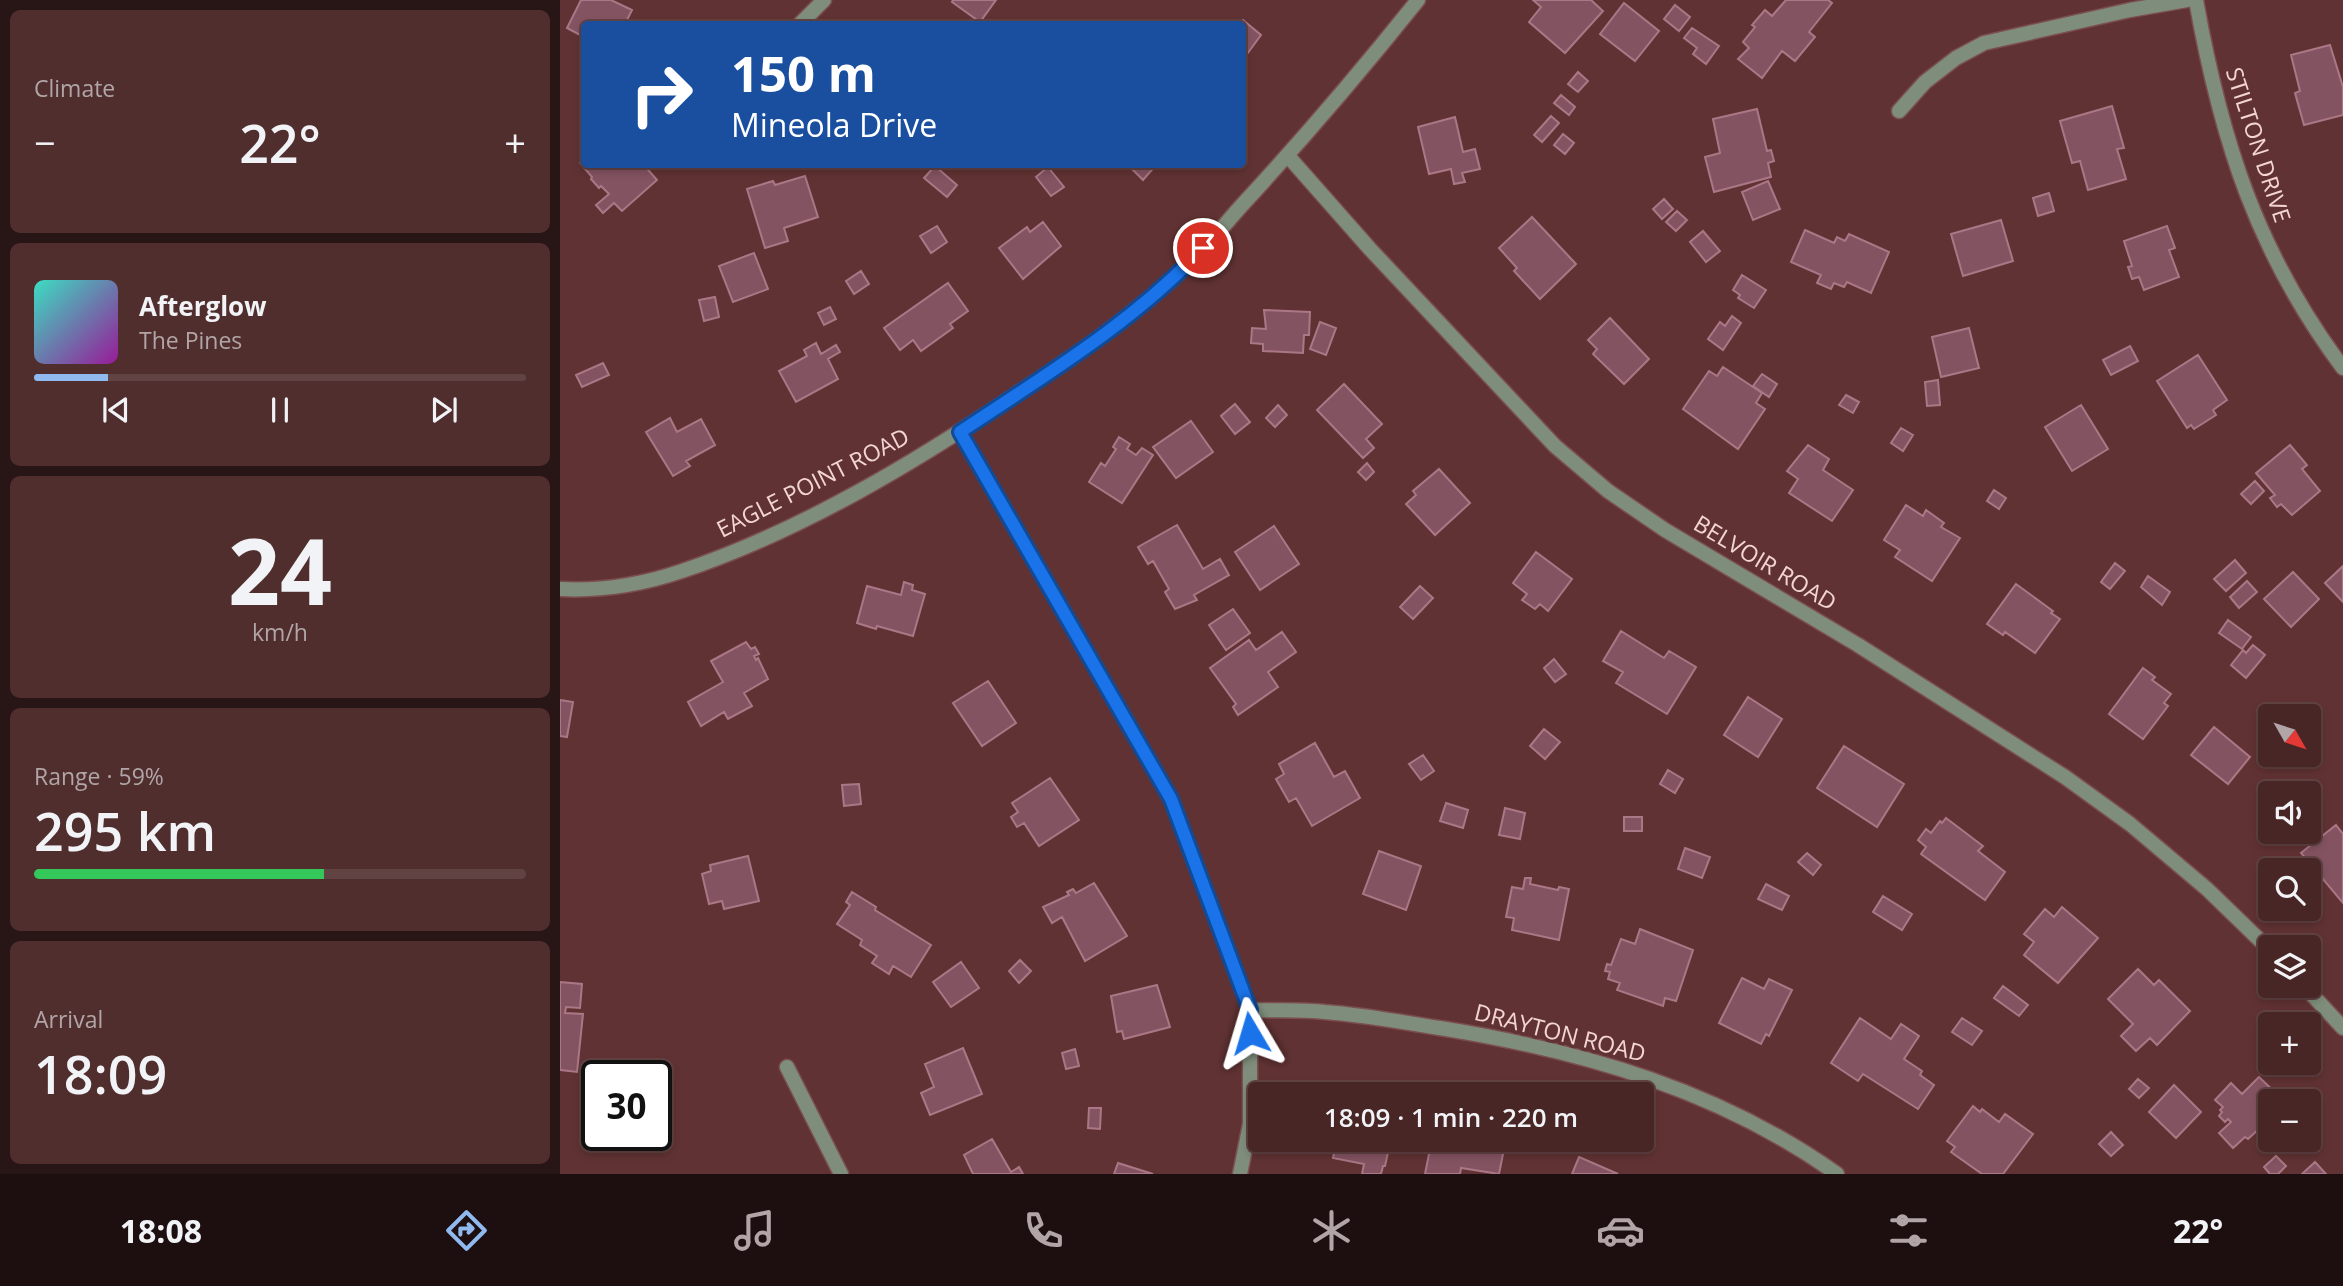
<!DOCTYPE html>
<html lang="en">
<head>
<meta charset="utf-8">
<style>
	body { margin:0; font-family:"Open Sans",sans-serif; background:#502e2e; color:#f1f3f6; height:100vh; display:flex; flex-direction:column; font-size:26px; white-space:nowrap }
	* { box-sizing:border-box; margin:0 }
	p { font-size:23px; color:#b1a5a7 }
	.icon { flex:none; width:38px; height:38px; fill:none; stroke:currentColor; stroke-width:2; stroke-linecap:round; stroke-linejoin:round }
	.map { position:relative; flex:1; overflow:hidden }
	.sheet { display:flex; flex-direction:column; gap:10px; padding:10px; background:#281515; width:560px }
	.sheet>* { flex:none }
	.top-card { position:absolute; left:21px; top:21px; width:665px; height:147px; border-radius:7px; box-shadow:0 4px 10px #0003,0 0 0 2px #614343; background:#1a4fa0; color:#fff; overflow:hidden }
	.needle { width:46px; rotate:129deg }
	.tools { position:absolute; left:1698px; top:704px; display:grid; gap:14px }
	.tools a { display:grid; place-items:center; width:63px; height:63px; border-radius:7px; background:#492626; box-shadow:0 4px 10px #0003,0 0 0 2px #614343; font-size:35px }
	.speed { position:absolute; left:21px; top:1060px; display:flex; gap:14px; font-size:35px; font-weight:700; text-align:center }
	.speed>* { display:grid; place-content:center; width:91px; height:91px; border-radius:50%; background:#492626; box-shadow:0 4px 10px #0003,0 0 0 2px #614343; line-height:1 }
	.speed .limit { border:4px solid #111; border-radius:10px; background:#fff; color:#111 }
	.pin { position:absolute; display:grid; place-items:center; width:60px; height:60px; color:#fff; margin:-30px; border:4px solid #fff; border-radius:50%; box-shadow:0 2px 7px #0007 }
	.me { position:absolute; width:77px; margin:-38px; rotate:353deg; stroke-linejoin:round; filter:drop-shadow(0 0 5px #0008) }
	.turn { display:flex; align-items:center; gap:24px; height:147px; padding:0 35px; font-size:32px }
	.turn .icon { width:91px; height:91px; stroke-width:2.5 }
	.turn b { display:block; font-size:49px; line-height:60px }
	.big { font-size:52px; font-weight:600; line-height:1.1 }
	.sheet .card { flex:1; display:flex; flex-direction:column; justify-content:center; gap:10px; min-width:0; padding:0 24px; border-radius:10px; background:#502e2e }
	.sheet .dial { align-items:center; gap:0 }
	.dial b { font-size:91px; line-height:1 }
	.song { display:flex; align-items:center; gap:21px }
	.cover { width:84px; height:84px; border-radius:10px; background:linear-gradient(135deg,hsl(170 70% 55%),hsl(300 70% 35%)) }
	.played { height:7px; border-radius:4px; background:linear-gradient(90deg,#90b9f0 15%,#614343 15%) }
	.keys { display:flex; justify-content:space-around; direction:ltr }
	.heat { display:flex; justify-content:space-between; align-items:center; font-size:38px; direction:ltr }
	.charge { height:10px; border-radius:5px; background:linear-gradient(90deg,#34c759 59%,#614343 0) }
	.trip { position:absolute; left:688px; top:1082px; width:406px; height:70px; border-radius:7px; background:#492626; box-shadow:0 4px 10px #0003,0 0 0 2px #614343; font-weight:600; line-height:70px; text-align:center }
	.tab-bar { display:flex; height:112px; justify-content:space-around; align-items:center; background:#1d0f0f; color:#b1a5a7 }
	.tab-bar .icon { width:49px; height:49px }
	.tab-bar .current { color:#90b9f0 }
	.tab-bar b { font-size:32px; color:#f1f3f6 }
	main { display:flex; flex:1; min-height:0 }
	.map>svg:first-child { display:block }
	.building { fill:#845362; stroke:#ab7786; stroke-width:2 }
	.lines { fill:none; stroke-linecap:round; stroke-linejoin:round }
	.minor-casing { stroke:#7b4f50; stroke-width:17 }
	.minor { stroke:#7f8e7c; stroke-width:14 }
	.route-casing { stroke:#114b97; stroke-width:18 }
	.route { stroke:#1a73e8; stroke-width:12 }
	.labels { text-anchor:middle; stroke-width:7; stroke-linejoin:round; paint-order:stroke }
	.street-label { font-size:23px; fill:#f4d5d5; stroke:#613233 }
</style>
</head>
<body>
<main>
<section class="sheet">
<div class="card"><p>Climate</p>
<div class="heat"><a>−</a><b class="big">22°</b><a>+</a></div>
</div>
<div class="card">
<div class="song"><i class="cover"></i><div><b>Afterglow</b><p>The Pines</p></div></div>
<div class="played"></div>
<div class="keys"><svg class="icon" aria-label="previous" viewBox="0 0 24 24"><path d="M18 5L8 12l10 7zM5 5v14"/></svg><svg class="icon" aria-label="pause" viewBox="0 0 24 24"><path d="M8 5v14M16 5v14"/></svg><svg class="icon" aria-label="next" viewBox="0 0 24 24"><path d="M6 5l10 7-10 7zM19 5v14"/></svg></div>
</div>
<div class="card dial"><b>24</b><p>km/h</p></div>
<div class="card"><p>Range · 59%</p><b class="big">295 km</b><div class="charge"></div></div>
<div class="card"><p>Arrival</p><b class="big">18:09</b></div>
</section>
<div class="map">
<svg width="1783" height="1174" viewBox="0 0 1783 1174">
	<rect width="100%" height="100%" fill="#613233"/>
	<path class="building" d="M 21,0 L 51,0 L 72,10 L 65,24 L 57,21 L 55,24 L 24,24 L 24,37 L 7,28 Z
		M 393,0 L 436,0 L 420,22 L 392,2 Z
		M 973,0 L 1031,0 L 1043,11 L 1005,53 L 969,22 L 981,7 Z
		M 1226,0 L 1268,0 L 1272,3 L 1249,32 L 1255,37 L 1235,61 L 1222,51 L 1202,78 L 1178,59 L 1189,48 L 1183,42 L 1195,27 L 1192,25 L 1205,10 L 1212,16 Z
		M 1064,3 L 1099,31 L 1075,61 L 1040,34 Z
		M 1115,5 L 1130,17 L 1119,31 L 1104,19 Z
		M 683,20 L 701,35 L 682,61 L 682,24 L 679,24 Z
		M 1132,28 L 1159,46 L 1146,64 L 1133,54 L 1137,48 L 1124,38 Z
		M 1770,45 L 1783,87 L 1783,115 L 1744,125 L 1735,93 L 1740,91 L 1731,55 Z
		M 1018,72 L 1028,81 L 1018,92 L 1008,84 Z
		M 1001,95 L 1015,107 L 1009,115 L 994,103 Z
		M 1552,106 L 1564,148 L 1557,149 L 1566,179 L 1528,190 L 1520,161 L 1512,163 L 1500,121 Z
		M 1197,109 L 1207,151 L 1211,150 L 1214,161 L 1208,163 L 1211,177 L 1154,192 L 1145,157 L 1160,153 L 1153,119 Z
		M 991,116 L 999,123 L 982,142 L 974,135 Z
		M 895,117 L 903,152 L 915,149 L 920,169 L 902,173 L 905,182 L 894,184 L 891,169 L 869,174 L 858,127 Z
		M 1003,134 L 1014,143 L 1005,154 L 994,145 Z
		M 24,159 L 24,164 L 83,164 L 97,180 L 62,211 L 54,203 L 43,213 L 36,205 L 49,194 L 41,186 L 39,188 L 31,179 L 32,177 L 20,163 Z
		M 567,164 L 597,164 L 583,180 Z
		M 375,166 L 397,185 L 387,197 L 364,178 Z
		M 488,167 L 504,187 L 491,196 L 476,177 Z
		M 245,176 L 258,217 L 224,228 L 228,241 L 205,248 L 187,189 L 213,181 L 215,185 Z
		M 1208,181 L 1220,209 L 1193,220 L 1182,192 Z
		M 1489,193 L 1494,211 L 1478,216 L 1473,198 Z
		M 1104,199 L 1113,209 L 1102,219 L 1093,209 Z
		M 1117,211 L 1127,220 L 1116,231 L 1106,222 Z
		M 972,217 L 1016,264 L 980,299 L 954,271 L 957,268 L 939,248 Z
		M 1441,220 L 1453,261 L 1403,276 L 1391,234 Z
		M 483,222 L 501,246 L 463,279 L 439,248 L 467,227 L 470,232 Z
		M 377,226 L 387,242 L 371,253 L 360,236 Z
		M 1607,226 L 1615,248 L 1609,250 L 1619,277 L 1584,290 L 1579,277 L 1572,279 L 1568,267 L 1572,266 L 1564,241 Z
		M 1245,230 L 1274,243 L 1277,237 L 1285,241 L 1289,234 L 1329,252 L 1311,293 L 1287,282 L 1284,287 L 1274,283 L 1271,289 L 1257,283 L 1261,275 L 1231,262 Z
		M 1143,231 L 1160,251 L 1146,262 L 1130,242 Z
		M 194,253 L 208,289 L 173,302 L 159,266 Z
		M 301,271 L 309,284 L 294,294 L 286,281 Z
		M 1182,275 L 1206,290 L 1194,308 L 1178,298 L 1180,295 L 1173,290 Z
		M 388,283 L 408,311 L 390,324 L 393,328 L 361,351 L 353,340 L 340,350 L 324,328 Z
		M 155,297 L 159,317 L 144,321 L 139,300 Z
		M 270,307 L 276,319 L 264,325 L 258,313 Z
		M 704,310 L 750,312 L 749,335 L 744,335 L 743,353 L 703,351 L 703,344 L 691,343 L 692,328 L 706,329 Z
		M 1172,316 L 1181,323 L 1163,350 L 1148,339 L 1160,322 L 1165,326 Z
		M 1050,318 L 1089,359 L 1064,384 L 1033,354 L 1037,349 L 1028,340 Z
		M 760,322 L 776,328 L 766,355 L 750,349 Z
		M 1409,328 L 1419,368 L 1381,377 L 1372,337 Z
		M 256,343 L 261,354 L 276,345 L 280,352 L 268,359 L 278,379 L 236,402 L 219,371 L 247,356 L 244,350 Z
		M 1570,346 L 1578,361 L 1551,375 L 1543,360 Z
		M 1638,355 L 1667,400 L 1653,410 L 1656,415 L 1634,429 L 1631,425 L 1627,428 L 1597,381 Z
		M 43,363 L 49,375 L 22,387 L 16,375 Z
		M 1163,367 L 1202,393 L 1196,403 L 1205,409 L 1178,449 L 1123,409 L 1149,371 L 1157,376 Z
		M 1202,374 L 1217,384 L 1209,397 L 1193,386 Z
		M 1378,380 L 1380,405 L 1367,406 L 1365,382 Z
		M 784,384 L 822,424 L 806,439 L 814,448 L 803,458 L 757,410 Z
		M 1286,395 L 1299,402 L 1293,413 L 1279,405 Z
		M 675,404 L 690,422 L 675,434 L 661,416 Z
		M 718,405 L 727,415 L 715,427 L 706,418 Z
		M 1521,405 L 1548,449 L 1512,471 L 1485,427 Z
		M 110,418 L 117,432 L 141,419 L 155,445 L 126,461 L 130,466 L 113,476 L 86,432 Z
		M 631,421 L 653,452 L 616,478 L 593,447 Z
		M 1341,428 L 1353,435 L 1343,451 L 1331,443 Z
		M 559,437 L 570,444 L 567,449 L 576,455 L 582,448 L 593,455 L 562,503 L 529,482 L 541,463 L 545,466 L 556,449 L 553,447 Z
		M 1248,445 L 1269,459 L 1263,470 L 1293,490 L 1272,521 L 1229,493 L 1238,479 L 1227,471 Z
		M 1730,445 L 1747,465 L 1742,469 L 1760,491 L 1732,515 L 1721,504 L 1717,507 L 1710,498 L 1715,495 L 1696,473 Z
		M 807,463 L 814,472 L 806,480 L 798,472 Z
		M 879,469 L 910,503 L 875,535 L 846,504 L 856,495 L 853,491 Z
		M 1695,481 L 1704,491 L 1691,504 L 1681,494 Z
		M 1434,490 L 1446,498 L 1439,509 L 1427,501 Z
		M 1346,505 L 1363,516 L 1366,510 L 1384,523 L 1381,527 L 1400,538 L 1372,581 L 1335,557 L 1340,550 L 1324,540 Z
		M 617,525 L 643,569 L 660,559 L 669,575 L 634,595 L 637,600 L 615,609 L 605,592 L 609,589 L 593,561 L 588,564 L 578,547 Z
		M 714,526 L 739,564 L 700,590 L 675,552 Z
		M 976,552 L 1012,579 L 988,611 L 980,604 L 975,609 L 962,600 L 967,594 L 953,583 Z
		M 1675,560 L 1686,573 L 1666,591 L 1654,579 Z
		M 1555,563 L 1565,571 L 1550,589 L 1541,582 Z
		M 1783,566 L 1783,602 L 1765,583 Z
		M 1733,572 L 1759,599 L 1731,627 L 1704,599 Z
		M 1588,576 L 1610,592 L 1602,605 L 1581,587 Z
		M 1687,581 L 1697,592 L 1679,608 L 1670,597 Z
		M 344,582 L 353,585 L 352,590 L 365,594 L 353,636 L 317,626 L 316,629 L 297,623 L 307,586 L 341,595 Z
		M 1456,584 L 1493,611 L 1491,613 L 1500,619 L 1475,653 L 1445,632 L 1443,635 L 1427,624 Z
		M 860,586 L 873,598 L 853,619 L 840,607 Z
		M 673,609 L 690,633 L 666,650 L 649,625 Z
		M 1668,620 L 1691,637 L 1682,649 L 1659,633 Z
		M 1061,631 L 1104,658 L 1109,651 L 1136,667 L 1107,714 L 1056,683 L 1063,672 L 1043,661 Z
		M 722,632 L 736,652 L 708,672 L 718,687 L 678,715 L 673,707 L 676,704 L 650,668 L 689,640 L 696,650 Z
		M 186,642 L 191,649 L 195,647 L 199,654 L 194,656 L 196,660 L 198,658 L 208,679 L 184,693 L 192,706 L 168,719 L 164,712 L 141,726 L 128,702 L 163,682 L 151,661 Z
		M 1693,645 L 1705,655 L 1686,678 L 1671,665 L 1683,650 L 1686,653 Z
		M 994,659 L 1006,674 L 995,682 L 984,668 Z
		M 1583,668 L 1595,677 L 1592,680 L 1611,694 L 1604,703 L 1608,706 L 1583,739 L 1549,714 Z
		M 428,681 L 456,723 L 422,746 L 393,703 Z
		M 1188,697 L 1222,719 L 1198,757 L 1164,735 Z
		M 0,700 L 13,702 L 7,737 L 0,736 Z
		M 1654,727 L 1690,757 L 1668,784 L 1631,755 Z
		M 984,729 L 1000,742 L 985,759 L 970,746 Z
		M 755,743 L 774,777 L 785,771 L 800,798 L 752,826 L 736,798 L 729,802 L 716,779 L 724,774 L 719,764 Z
		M 1284,746 L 1344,784 L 1317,827 L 1257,788 Z
		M 863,755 L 874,771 L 861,780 L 849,764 Z
		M 1108,770 L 1123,779 L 1115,793 L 1100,784 Z
		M 490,778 L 519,820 L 479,846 L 464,823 L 457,827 L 451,817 L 458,812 L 452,803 Z
		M 299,784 L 301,804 L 284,806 L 282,785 Z
		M 886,803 L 908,810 L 903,828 L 880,821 Z
		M 945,808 L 965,813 L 960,839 L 939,835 Z
		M 1064,817 L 1082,817 L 1082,831 L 1064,831 Z
		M 1386,818 L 1423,846 L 1418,851 L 1445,872 L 1425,900 L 1361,854 L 1366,847 L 1358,840 L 1366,829 L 1371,833 L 1380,821 L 1382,823 Z
		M 1776,825 L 1783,834 L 1783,903 L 1741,853 Z
		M 1125,848 L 1150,857 L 1142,878 L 1118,869 Z
		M 819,851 L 861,866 L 846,910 L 803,894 Z
		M 1247,853 L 1261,865 L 1253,875 L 1238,862 Z
		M 188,856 L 199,901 L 164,909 L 162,901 L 149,904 L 142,874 L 151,871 L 150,865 Z
		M 965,878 L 971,878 L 970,884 L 998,890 L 999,887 L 1009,889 L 999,940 L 952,930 L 954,918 L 946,917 L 952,887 L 963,889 Z
		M 534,883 L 567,936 L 525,961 L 502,917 L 492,923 L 483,907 L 509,895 L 507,892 L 513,889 L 516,893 Z
		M 1206,884 L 1229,896 L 1222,910 L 1198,899 Z
		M 292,892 L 316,907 L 315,910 L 371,945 L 351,977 L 333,966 L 329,974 L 312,963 L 317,956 L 300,945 L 302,940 L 277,924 L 290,905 L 286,902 Z
		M 1323,896 L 1352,914 L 1342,930 L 1313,912 Z
		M 1502,907 L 1538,938 L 1498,983 L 1464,955 L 1474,942 L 1464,934 L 1485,909 L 1494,917 Z
		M 1080,929 L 1133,950 L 1116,1001 L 1105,998 L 1103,1006 L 1057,990 L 1060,983 L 1048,979 L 1050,972 L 1045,971 L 1047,964 L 1051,965 L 1061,939 L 1075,944 Z
		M 460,960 L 471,971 L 459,983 L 449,971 Z
		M 401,962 L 419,988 L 391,1007 L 373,982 Z
		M 1578,969 L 1594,985 L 1599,980 L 1630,1011 L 1597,1045 L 1590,1038 L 1576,1051 L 1561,1036 L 1573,1024 L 1548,999 Z
		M 1182,978 L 1204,989 L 1209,979 L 1232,990 L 1209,1036 L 1206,1034 L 1201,1044 L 1159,1023 Z
		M 0,982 L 22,984 L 20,1008 L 6,1007 L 5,1013 L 23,1014 L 17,1072 L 0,1070 Z
		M 597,985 L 610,1027 L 564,1039 L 562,1031 L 557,1032 L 551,996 Z
		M 1443,986 L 1468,1005 L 1459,1016 L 1434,998 Z
		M 1300,1018 L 1331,1039 L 1341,1024 L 1359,1036 L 1344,1059 L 1362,1071 L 1360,1075 L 1374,1085 L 1358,1109 L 1303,1074 L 1298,1081 L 1271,1063 Z
		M 1402,1018 L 1422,1031 L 1412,1045 L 1392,1032 Z
		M 403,1048 L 422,1094 L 370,1115 L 361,1093 L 374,1087 L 365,1064 Z
		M 515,1049 L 519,1066 L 506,1069 L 502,1053 Z
		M 1699,1077 L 1723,1100 L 1710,1101 L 1710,1116 L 1705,1121 L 1709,1125 L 1703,1130 L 1701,1127 L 1688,1139 L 1685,1137 L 1673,1148 L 1659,1133 L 1671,1122 L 1668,1119 L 1665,1122 L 1659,1116 L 1662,1112 L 1660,1110 L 1663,1107 L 1655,1100 L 1671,1083 L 1682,1094 Z
		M 1578,1079 L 1589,1088 L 1579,1098 L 1569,1089 Z
		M 1614,1085 L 1641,1112 L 1616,1138 L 1589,1112 Z
		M 1413,1106 L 1420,1112 L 1422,1109 L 1439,1122 L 1445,1114 L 1473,1134 L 1443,1174 L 1422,1174 L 1391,1152 L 1395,1147 L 1387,1141 Z
		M 529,1108 L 541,1108 L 540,1129 L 528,1128 Z
		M 1551,1132 L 1563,1145 L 1551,1156 L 1539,1144 Z
		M 432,1139 L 451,1172 L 459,1167 L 463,1174 L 413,1174 L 404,1155 Z
		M 777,1139 L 831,1139 L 825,1166 L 823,1166 L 821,1174 L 802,1174 L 804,1164 L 773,1158 Z
		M 872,1139 L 946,1139 L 939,1174 L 901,1168 L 900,1174 L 865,1174 Z
		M 1716,1156 L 1726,1166 L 1718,1174 L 1710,1174 L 1704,1167 Z
		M 1019,1157 L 1058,1174 L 1012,1174 Z
		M 1755,1162 L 1766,1174 L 1742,1174 Z
		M 558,1163 L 593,1174 L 554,1174 Z"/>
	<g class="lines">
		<defs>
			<path id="minor" d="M 1636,0 C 1661,140 1697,253 1783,368
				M 240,24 L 264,0
				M 1339,111 L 1365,82 L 1396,58 L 1424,43 L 1570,10 L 1627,0
				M 728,156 L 810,249 L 995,446 L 1048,491 L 1105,530 L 1298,645 L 1505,777 L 1570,824 L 1647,889 L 1710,950
				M 400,432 L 611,799 L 690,1010 L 690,1124 L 680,1174
				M 0,589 C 40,591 84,584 122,571 C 241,531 354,463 458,393 C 516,355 574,315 625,267 C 646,248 664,225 683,204 C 744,138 802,70 858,0
				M 1743,985 L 1783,1028
				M 690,1010 C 715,1011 740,1009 765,1012 C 806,1015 846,1023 886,1029 C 1026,1052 1160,1091 1277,1174
				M 227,1067 L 281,1174"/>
		</defs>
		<use href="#minor" class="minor-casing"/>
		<use href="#minor" class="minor"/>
	</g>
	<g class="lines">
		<defs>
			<path id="route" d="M 643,248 C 574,322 484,376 400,432 L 611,799 L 690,1010 L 690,1033"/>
		</defs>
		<use href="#route" class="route-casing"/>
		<use href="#route" class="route"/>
	</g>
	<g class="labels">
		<g class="street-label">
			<text transform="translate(1698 145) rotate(72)" y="8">STILTON DRIVE</text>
			<text transform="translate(253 483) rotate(-27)" y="8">EAGLE POINT ROAD</text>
			<text transform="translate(1205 563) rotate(31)" y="8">BELVOIR ROAD</text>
			<text transform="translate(1000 1033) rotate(14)" y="8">DRAYTON ROAD</text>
		</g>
	</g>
</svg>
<div class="tools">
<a><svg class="needle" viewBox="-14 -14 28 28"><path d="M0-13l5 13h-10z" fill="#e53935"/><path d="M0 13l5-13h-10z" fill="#b1a5a7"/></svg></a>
<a><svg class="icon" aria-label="sound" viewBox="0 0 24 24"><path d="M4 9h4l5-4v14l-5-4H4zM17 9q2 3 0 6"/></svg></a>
<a><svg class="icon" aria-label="search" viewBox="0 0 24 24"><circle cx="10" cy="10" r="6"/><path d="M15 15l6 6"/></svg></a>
<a><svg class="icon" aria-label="layers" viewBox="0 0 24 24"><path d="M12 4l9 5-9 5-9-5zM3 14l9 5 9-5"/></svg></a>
<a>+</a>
<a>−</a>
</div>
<div class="speed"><div class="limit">30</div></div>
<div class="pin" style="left:643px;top:248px;background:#d93025"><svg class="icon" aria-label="arrive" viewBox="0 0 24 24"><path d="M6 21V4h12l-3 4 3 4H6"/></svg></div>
<svg class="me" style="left:690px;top:1033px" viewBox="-20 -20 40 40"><path d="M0-17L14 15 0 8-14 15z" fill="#1a73e8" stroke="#fff" stroke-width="4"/></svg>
<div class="trip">18:09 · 1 min · 220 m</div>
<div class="top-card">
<div class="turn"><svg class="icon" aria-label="right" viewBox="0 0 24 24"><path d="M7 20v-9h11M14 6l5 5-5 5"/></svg><div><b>150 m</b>Mineola Drive</div></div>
</div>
</div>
</main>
<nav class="tab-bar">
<b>18:08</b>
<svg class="icon current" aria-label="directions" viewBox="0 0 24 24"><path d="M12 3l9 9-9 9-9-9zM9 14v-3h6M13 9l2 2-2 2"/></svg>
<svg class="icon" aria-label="music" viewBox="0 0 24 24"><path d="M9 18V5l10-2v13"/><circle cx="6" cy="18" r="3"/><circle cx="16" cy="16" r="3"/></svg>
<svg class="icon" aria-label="phone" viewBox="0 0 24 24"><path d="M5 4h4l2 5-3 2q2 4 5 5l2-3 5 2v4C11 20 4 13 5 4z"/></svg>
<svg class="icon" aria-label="climate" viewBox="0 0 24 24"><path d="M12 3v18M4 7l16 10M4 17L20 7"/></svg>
<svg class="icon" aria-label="car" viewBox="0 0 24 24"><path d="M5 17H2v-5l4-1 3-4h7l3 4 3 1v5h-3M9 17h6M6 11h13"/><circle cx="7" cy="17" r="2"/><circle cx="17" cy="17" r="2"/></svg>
<svg class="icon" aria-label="filters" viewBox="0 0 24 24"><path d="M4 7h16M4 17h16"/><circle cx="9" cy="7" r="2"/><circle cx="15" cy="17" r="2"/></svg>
<b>22°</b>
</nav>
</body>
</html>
